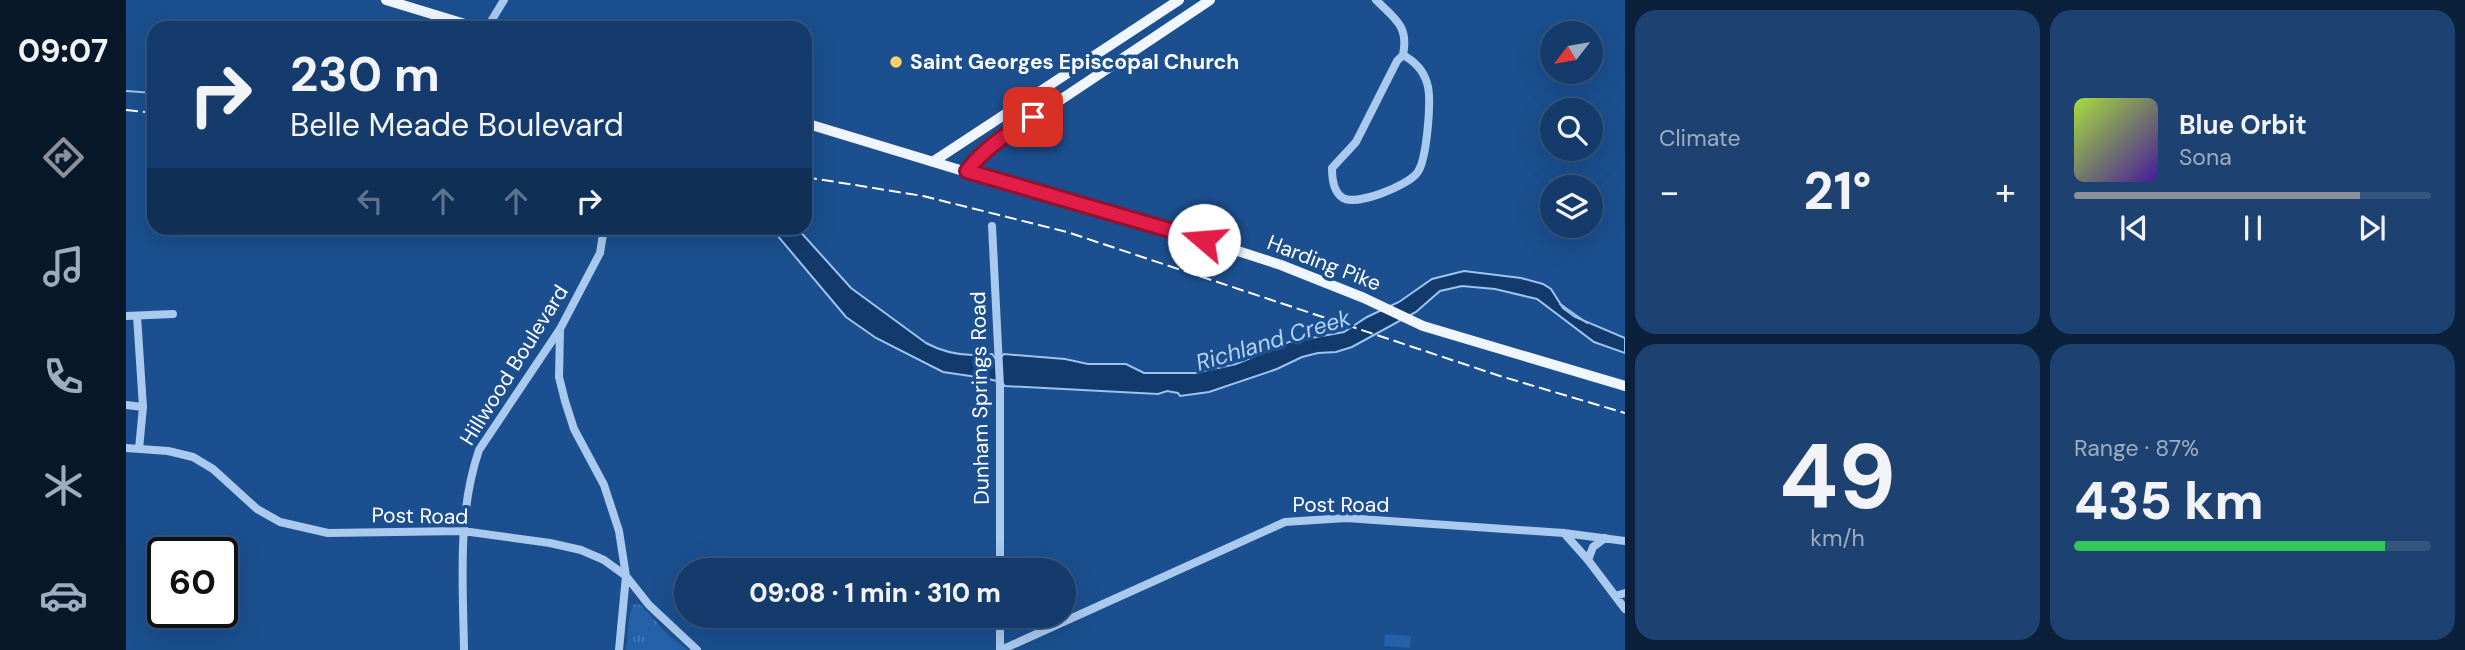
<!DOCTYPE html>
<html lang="en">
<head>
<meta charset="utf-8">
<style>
	body { margin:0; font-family:"DM Sans",sans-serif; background:#1d4271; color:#f1f3f6; height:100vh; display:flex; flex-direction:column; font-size:26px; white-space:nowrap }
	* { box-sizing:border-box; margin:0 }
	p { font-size:23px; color:#9dadc1 }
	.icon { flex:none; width:38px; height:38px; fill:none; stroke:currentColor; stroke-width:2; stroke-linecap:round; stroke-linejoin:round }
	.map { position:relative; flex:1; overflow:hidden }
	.details { display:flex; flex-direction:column; gap:10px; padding:10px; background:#0b203b; width:840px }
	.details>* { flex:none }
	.hud { position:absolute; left:21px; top:21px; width:665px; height:214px; border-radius:21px; box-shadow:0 7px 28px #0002,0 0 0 2px #33557e; background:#143b6b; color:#f1f3f6; overflow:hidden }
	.needle { width:46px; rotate:239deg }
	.controls { position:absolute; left:1414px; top:21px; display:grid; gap:14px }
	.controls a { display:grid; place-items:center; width:63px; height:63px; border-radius:50%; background:#143b6b; box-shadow:0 7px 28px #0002,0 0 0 2px #33557e; font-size:35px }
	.speed { position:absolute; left:21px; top:537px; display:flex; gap:14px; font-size:35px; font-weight:700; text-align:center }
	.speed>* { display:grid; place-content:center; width:91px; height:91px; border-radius:50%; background:#143b6b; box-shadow:0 7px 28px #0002,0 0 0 2px #33557e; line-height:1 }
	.speed .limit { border:4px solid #111; border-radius:10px; background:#fff; color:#111 }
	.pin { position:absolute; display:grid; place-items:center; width:60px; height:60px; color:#fff; margin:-30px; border-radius:14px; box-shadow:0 4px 10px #0006 }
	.me { position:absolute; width:77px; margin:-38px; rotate:288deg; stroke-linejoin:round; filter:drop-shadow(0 0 5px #0008) }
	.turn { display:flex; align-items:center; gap:24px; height:147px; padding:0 28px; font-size:32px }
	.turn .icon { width:91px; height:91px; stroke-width:2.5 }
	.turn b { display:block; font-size:49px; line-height:60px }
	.lanes { display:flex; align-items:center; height:66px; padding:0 28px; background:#0003; justify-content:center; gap:35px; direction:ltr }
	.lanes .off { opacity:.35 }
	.big { font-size:52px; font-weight:800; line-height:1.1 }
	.details .tile { flex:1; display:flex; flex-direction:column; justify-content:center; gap:10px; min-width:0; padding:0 24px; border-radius:21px; background:#1d4271 }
	.details .dial { align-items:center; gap:0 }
	.dial b { font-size:91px; line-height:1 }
	.song { display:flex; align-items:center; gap:21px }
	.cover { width:84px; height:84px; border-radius:10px; background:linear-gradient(135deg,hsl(80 70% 55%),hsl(260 70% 35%)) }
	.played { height:7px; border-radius:4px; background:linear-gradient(90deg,#8c9099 80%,#33557e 80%) }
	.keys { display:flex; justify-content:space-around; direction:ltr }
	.heat { display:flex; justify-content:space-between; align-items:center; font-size:38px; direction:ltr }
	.charge { height:10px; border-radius:5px; background:linear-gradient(90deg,#34c759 87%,#33557e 0) }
	.details .tiles { flex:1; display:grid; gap:10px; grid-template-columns:repeat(2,1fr) }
	.trip { position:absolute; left:548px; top:558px; width:402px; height:70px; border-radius:35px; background:#143b6b; box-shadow:0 7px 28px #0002,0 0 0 2px #33557e; font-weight:800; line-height:70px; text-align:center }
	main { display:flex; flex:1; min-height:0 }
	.tab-bar { display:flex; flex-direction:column; width:126px; justify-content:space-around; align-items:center; background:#08182b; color:#9dadc1 }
	.tab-bar .icon { width:49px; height:49px }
	.tab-bar .selected { color:#8c9099 }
	.tab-bar b { font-size:32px; color:#f1f3f6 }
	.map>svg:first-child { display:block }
	.grass { fill:url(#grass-tufts) }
	.garden { fill:#2461a8 }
	.water { fill:#123a6d; stroke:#9cc4f0; stroke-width:2 }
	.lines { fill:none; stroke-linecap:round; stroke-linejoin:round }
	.stream { stroke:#9cc4f0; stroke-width:2 }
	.minor { stroke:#a9c9ee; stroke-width:8 }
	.major { stroke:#f0f6ff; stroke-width:10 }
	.rail { stroke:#fff; stroke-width:2; stroke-dasharray:12 5; stroke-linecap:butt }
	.route-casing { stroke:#92132f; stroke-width:18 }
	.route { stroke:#e11d48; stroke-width:12 }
	.poi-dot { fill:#ffd166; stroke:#1b4f8f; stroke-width:2.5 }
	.labels { text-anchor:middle; stroke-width:7; stroke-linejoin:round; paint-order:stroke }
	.poi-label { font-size:21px; font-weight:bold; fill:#fff; stroke:#1b4f8f; text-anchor:start }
	.street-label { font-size:21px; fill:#fff; stroke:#1b4f8f }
	.water-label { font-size:23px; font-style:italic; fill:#b5d3f5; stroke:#1b4f8f }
</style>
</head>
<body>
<main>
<nav class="tab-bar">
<b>09:07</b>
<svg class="icon selected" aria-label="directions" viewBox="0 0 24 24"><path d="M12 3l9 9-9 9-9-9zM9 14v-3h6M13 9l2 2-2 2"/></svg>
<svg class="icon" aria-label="music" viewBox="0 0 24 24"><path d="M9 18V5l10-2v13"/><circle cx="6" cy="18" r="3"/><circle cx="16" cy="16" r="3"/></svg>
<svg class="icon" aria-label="phone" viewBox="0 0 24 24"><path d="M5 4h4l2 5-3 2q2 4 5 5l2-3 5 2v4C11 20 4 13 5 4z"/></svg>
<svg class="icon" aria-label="climate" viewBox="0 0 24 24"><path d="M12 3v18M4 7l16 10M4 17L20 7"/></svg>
<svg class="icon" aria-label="car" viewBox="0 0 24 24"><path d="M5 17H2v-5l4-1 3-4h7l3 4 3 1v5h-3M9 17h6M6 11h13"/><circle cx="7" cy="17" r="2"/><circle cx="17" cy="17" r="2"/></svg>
</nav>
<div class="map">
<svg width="1499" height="650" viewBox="0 0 1499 650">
	<defs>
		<pattern id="grass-tufts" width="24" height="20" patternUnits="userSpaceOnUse" patternTransform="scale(1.75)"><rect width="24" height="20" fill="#2461a8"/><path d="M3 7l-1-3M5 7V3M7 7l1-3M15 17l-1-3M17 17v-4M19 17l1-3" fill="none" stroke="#4579b5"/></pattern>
	</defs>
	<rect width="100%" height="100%" fill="#1b4f8f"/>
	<path class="grass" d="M 507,604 L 515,605 L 543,636 L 562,650 L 500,650 L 503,619 Z"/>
	<path class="garden" d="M 1259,634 L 1285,636 L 1284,648 L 1258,646 Z"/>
	<path class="water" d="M 645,228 L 671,228 L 725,288 L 800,343 C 820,354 843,357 866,354 L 869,358 L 874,358 L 878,354 L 939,359 L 962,364 L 1000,364 L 1018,373 L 1069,373 L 1110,364 L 1163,342 L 1218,332 L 1241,317 L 1273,302 L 1306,279 L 1338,271 L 1395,278 L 1417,284 L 1425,289 L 1437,308 L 1449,317 L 1499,338 L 1499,353 L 1468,342 L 1411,299 L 1369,289 L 1336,286 L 1314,291 L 1290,312 L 1226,347 L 1210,352 L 1192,353 L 1176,357 L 1151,369 L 1083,392 L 1054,396 L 1052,393 L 1041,391 L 1032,394 L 879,386 L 875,382 L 858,378 L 817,372 L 750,338 L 720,317 Z"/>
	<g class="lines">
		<path class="stream" d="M 0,91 L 28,93
			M 1434,304 L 1461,323"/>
		<path class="minor" d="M 1250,0 C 1269,19 1283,26 1277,55
			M 361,28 L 378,0
			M 1277,55 C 1288,61 1297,69 1301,83 C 1306,97 1301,161 1291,173 C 1281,186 1231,206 1217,198 C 1207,192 1206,178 1206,168 L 1230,142 L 1271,61 Z
			M 866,226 L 874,386 L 874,570
			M 0,316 L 47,314
			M 434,329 L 433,377 L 439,401 L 448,429 L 478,485 L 493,531 L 500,576 L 493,650
			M 0,405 L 17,407 L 11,316
			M 0,448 L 42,451 L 67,457 L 87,469 L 131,509 L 154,522 L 202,533 L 337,531 L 424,543 L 455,550 L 478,560 L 500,576 L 523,605 L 571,650
			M 13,449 L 17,407
			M 1438,533 L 1462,560 L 1499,609
			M 1462,560 L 1467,547 L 1479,538
			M 1489,596 L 1499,593
			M 874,616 L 874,650
			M 338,650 C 337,582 331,515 353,450 L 434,329 L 474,253 L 478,228
			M 875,650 L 1159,522 L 1220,518 L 1438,533 L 1499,541"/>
		<path class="major" d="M 260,0 L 352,28
			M 679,123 L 857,177 L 1053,232 L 1155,265 L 1238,298 L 1297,326 L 1499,386
			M 808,161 L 1053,0
			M 841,171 L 851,158 L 870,143 L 1084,0"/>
		<path class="rail" d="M 0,110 L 28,113
			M 679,177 L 797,196 L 941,232 L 1374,376 L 1499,413"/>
	</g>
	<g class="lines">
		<defs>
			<path id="route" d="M 907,117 C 883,133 858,148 841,171 L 1078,240"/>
		</defs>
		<use href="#route" class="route-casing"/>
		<use href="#route" class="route"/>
	</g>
	<circle class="poi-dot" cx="770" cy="62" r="7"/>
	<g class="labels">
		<g class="poi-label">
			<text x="784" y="69">Saint Georges Episcopal Church</text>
		</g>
		<g class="street-label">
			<text transform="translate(1198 263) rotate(21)" y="7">Harding Pike</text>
			<text transform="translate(388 365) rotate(-58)" y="7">Hillwood Boulevard</text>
			<text transform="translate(854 398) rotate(-91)" y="7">Dunham Springs Road</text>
			<text x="1215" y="512">Post Road</text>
			<text transform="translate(294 516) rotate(1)" y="7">Post Road</text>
		</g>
		<g class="water-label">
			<text transform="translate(1147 340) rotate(-17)" y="8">Richland Creek</text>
		</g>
	</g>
</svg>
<div class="controls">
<a><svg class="needle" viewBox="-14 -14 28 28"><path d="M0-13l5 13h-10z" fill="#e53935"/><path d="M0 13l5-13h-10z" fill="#9dadc1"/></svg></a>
<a><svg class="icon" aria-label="search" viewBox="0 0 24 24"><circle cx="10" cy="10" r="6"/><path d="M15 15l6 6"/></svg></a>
<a><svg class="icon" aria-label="layers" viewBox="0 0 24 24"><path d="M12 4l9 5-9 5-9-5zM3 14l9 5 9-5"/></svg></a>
</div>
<div class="speed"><div class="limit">60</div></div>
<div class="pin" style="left:907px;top:117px;background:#d93025"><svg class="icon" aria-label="arrive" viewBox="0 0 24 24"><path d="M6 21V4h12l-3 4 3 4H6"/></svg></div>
<svg class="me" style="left:1078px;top:240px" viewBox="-20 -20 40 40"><circle r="19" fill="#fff"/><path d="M0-13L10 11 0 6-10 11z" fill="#e11d48"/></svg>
<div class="trip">09:08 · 1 min · 310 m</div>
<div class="hud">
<div class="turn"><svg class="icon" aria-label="right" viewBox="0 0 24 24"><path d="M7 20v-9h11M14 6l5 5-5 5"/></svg><div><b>230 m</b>Belle Meade Boulevard</div></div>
<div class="lanes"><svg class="icon off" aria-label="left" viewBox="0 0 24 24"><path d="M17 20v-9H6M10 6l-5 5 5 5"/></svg><svg class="icon off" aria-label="ahead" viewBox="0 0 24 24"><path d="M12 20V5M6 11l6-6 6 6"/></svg><svg class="icon off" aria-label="ahead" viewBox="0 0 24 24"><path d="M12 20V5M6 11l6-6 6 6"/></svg><svg class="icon" aria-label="right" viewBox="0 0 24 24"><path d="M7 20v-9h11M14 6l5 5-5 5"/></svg></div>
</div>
</div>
<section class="details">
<div class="tiles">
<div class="tile"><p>Climate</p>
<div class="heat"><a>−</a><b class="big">21°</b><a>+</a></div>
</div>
<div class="tile">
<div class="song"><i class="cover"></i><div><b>Blue Orbit</b><p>Sona</p></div></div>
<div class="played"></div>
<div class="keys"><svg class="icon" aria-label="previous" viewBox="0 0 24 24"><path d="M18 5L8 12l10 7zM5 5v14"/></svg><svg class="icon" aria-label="pause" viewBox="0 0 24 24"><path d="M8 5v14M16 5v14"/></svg><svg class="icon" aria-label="next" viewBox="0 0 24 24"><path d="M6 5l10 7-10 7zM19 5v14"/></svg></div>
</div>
<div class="tile dial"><b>49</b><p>km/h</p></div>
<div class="tile"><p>Range · 87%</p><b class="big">435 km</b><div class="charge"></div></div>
</div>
</section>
</main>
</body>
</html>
